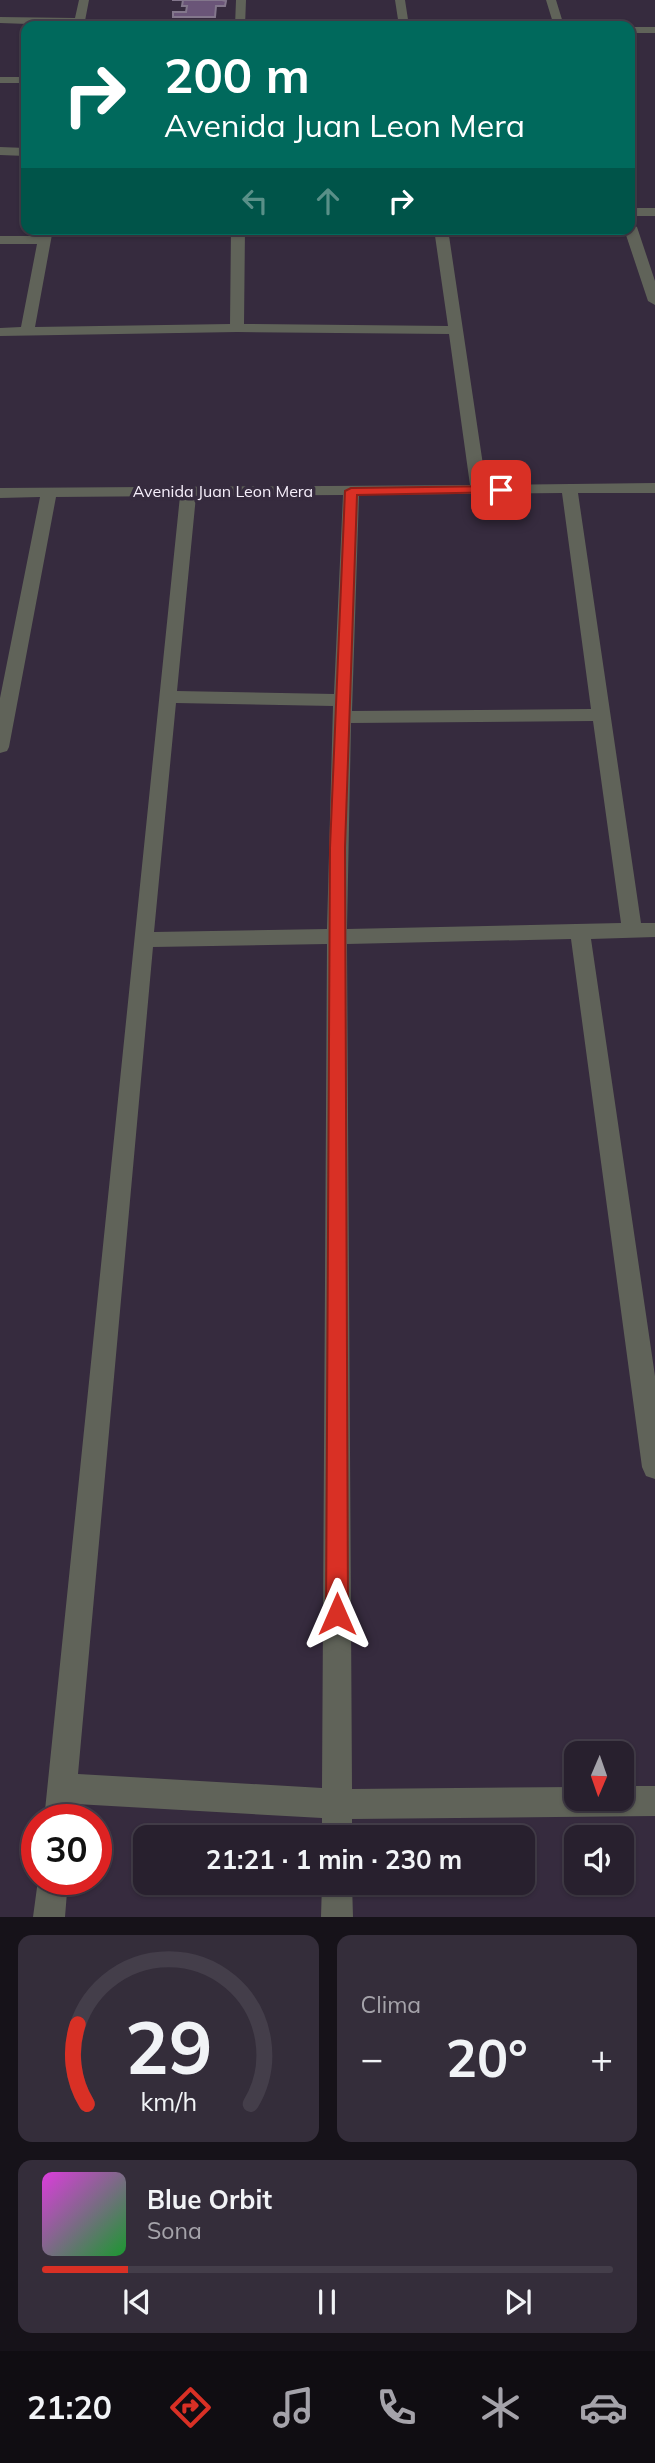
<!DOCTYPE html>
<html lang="es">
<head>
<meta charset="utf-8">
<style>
	body { margin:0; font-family:Mulish,sans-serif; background:#342d3a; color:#f1f3f6; height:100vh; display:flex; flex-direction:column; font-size:26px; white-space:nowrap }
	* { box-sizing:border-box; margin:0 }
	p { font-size:23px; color:#a5a3aa }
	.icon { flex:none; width:38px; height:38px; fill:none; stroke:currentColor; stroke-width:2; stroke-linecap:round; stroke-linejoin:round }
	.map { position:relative; height:1917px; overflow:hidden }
	.drawer { display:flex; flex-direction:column; gap:18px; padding:18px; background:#161219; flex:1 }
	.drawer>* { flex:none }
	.banner { position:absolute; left:21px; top:21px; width:614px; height:214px; border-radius:14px; box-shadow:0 2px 5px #0004,0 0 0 2px #443e4a; background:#00695c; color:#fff; overflow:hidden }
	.needle { width:46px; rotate:182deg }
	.buttons { position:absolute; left:564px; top:1741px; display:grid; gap:14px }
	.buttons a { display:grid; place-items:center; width:70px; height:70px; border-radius:14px; background:#28202e; box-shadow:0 2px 5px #0004,0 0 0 2px #443e4a; font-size:35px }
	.speed { position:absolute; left:21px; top:1804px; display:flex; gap:14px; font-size:35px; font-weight:700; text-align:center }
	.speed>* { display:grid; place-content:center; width:91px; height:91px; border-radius:50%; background:#28202e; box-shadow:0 2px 5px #0004,0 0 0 2px #443e4a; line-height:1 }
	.speed .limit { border:10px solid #d22; background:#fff; color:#111 }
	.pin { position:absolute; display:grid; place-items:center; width:60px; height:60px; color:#fff; margin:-30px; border-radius:14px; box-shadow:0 4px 10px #0006 }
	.me { position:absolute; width:77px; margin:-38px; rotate:0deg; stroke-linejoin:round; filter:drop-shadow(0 0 5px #0008) }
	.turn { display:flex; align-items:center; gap:24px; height:147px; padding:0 28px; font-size:32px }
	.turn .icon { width:91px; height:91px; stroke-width:2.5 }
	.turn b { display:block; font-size:49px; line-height:60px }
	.lanes { display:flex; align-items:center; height:66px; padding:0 28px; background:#0003; justify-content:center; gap:35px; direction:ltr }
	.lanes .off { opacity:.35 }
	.big { font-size:52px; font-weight:700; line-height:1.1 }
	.drawer .card { flex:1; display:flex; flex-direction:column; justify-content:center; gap:10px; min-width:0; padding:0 24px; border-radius:14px; background:#342d3a }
	.drawer .dial { align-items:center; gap:0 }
	.dial svg { height:182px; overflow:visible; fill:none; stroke:#443e4a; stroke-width:7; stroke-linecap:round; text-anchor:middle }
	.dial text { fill:#f1f3f6; stroke:none }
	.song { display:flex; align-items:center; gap:21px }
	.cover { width:84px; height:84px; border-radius:10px; background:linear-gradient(135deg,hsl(300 70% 55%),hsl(130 70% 35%)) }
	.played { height:7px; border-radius:4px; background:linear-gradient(90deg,#d93025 15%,#443e4a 15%) }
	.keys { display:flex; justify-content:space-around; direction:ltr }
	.heat { display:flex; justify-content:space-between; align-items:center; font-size:38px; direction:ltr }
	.drawer .tiles { flex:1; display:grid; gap:18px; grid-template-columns:1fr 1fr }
	.card:last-child { grid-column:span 2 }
	.trip { position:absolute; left:133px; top:1825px; width:402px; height:70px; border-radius:14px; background:#28202e; box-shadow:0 2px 5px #0004,0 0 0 2px #443e4a; font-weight:700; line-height:70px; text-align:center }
	.tab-bar { display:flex; height:112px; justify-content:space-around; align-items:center; background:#100d12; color:#a5a3aa }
	.tab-bar .icon { width:49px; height:49px }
	.tab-bar .on { color:#d93025 }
	.tab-bar b { font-size:32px; color:#f1f3f6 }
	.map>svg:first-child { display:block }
	.building { fill:#6a5578; stroke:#83778c; stroke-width:2 }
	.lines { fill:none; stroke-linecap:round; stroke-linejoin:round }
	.minor { fill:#606359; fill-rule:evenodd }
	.route { fill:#d93025; stroke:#8d1f18; stroke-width:2 }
	.labels { text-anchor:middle; stroke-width:7; stroke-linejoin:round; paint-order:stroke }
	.far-street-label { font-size:16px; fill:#f6effb; stroke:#362b3e }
</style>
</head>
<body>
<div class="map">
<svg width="655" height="1917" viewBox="0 0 655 1917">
	<rect width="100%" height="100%" fill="#362b3e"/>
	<path class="building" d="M 172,0 L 222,0 L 226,1 L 225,6 L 216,6 L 215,17 L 173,17 L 173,12 L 186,12 L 187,6 L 182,6 L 183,0 Z"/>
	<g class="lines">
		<path class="minor" d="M 79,0 L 89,0 L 84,26 L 0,23 L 0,17 L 75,18 Z
			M 236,0 L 246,0 L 245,26 L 235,26 Z
			M 395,0 L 405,0 L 409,26 L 399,26 Z
			M 546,0 L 556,0 L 564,26 L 554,26 Z
			M 630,27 L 655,27 L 655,33 L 630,33 Z
			M 0,77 L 26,77 L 26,83 L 0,83 Z
			M 0,147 L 26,148 L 26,156 L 0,155 Z
			M 630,208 L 655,208 L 655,216 L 630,216 Z
			M 630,223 L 637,227 L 655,281 L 655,305 L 648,301 L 624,229 L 630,229 Z
			M 39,229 L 53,229 L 35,327 L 230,324 L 231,229 L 245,229 L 244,324 L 448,326 L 434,229 L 448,229 L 486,485 L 655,483 L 655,493 L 578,493 L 641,923 L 655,923 L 655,937 L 591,939 L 655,1376 L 655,1479 L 646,1476 L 642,1467 L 571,939 L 347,944 L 352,1789 L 576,1787 L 576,1799 L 621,1799 L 621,1786 L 655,1786 L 655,1816 L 352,1819 L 352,1838 L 322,1838 L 322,1818 L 76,1804 L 74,1820 L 44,1820 L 180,496 L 56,497 L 9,747 L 7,751 L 0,753 L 0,698 L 40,497 L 0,498 L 0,488 L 470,485 L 449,334 L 237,332 L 0,336 L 0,328 L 21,327 L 37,244 L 0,244 L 0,236 L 38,236 ZM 562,493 L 591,709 L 352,711 L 359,495 ZM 343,495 L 334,694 L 177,691 L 196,496 ZM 176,703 L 333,706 L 327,929 L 154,932 ZM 593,721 L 621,923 L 347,929 L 351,723 ZM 327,944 L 322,1788 L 78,1774 L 153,947 Z
			M 38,1880 L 68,1880 L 65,1917 L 33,1917 Z
			M 322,1883 L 352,1883 L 353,1917 L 321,1917 Z"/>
	</g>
	<path class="route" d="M 501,486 L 506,487 L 506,492 L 357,495 L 345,848 L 348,1614 L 345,1622 L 337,1625 L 330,1622 L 326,1614 L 330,848 L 345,491 L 351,488 Z"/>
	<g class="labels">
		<g class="far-street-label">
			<text x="223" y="497">Avenida Juan Leon Mera</text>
		</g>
	</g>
</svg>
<div class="buttons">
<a><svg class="needle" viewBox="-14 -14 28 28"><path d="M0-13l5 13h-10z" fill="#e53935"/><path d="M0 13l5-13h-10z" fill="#a5a3aa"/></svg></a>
<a><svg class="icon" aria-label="sound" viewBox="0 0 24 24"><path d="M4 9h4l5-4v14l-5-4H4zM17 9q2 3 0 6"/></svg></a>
</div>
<div class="speed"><div class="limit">30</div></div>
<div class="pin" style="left:501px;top:490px;background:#d93025"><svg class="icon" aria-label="arrive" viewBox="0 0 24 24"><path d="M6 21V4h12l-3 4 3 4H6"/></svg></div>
<svg class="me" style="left:337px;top:1614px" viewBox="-20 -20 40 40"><path d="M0-17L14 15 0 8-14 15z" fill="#d93025" stroke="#fff" stroke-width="4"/></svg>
<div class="trip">21:21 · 1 min · 230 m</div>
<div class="banner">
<div class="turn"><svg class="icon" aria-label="right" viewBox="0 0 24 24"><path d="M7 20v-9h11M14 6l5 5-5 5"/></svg><div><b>200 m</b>Avenida Juan Leon Mera</div></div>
<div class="lanes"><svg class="icon off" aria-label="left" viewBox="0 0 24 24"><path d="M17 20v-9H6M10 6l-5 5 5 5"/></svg><svg class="icon off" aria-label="ahead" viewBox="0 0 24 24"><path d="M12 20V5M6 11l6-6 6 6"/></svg><svg class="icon" aria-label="right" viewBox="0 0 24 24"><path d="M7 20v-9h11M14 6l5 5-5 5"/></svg></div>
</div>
</div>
<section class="drawer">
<div class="tiles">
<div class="card dial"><svg viewBox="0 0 100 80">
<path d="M14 69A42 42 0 1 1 86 69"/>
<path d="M14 69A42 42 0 0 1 10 34" stroke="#d93025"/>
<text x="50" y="56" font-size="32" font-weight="700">29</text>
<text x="50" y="72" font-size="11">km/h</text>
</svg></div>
<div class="card"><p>Clima</p>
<div class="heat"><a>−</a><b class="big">20°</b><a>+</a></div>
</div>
<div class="card">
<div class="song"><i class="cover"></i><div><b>Blue Orbit</b><p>Sona</p></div></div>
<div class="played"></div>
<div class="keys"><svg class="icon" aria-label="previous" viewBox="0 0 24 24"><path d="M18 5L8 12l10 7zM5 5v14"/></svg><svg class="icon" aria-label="pause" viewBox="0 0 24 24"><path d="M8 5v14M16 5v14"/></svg><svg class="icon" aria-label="next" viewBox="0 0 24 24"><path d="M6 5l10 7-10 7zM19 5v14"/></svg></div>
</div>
</div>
</section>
<nav class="tab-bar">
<b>21:20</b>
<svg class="icon on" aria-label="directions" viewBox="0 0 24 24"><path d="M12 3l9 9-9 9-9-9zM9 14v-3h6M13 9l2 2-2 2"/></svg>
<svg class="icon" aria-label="music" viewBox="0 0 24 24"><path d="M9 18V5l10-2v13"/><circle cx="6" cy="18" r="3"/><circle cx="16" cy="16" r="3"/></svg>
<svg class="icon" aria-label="phone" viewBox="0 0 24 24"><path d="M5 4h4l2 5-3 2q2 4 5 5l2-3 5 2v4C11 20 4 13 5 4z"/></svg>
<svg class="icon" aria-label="climate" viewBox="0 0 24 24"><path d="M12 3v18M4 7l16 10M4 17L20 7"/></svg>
<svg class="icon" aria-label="car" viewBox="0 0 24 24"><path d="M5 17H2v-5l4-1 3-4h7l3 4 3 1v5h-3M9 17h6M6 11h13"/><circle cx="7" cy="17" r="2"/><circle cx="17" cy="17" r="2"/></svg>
</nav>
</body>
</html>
